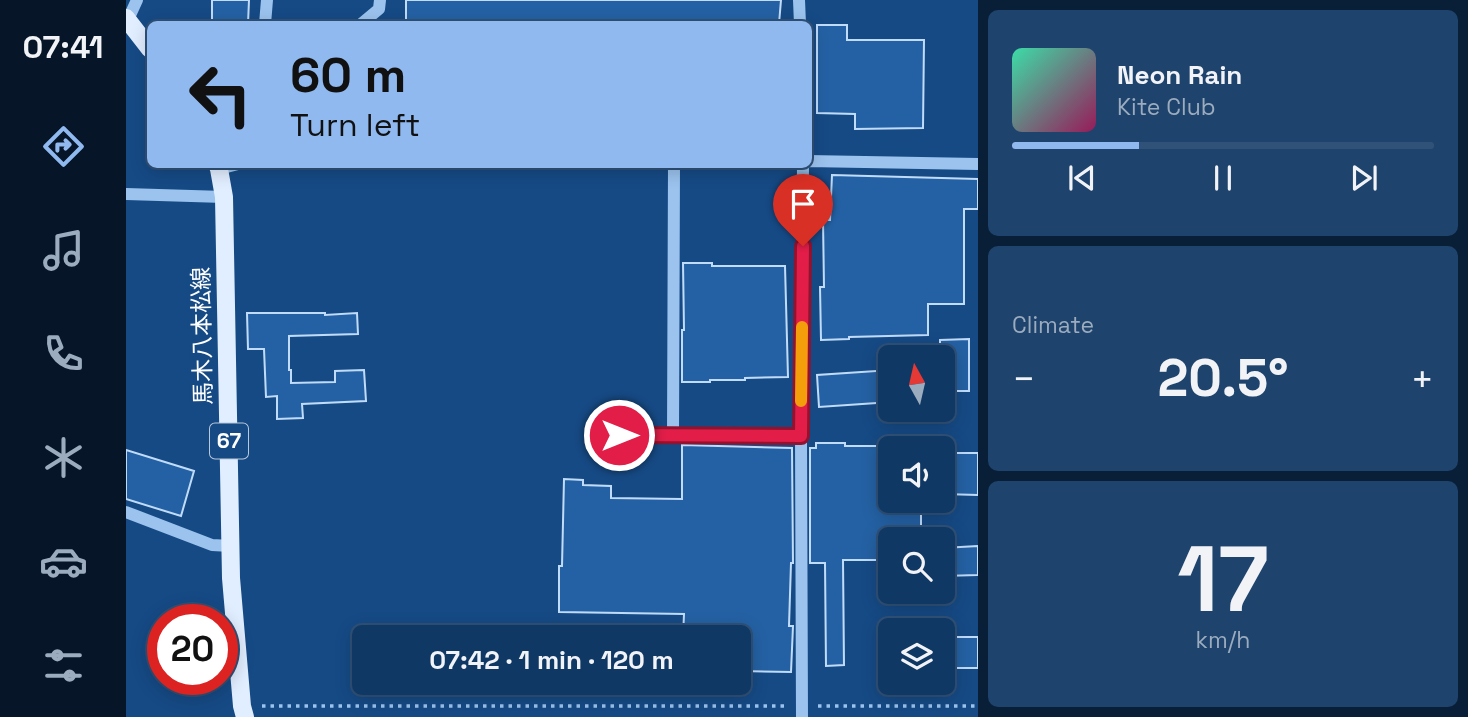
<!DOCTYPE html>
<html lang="en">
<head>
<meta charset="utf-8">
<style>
	body { margin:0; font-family:"Space Grotesk","Noto Sans JP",sans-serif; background:#1e436d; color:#f1f3f6; height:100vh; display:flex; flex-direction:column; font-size:26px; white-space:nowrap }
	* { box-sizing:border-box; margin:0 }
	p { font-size:23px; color:#9cacbf }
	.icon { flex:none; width:38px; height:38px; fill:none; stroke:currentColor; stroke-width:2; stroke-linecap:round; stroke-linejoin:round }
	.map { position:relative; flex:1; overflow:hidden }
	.side { display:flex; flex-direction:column; gap:10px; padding:10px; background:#091f37; width:490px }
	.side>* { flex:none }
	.hud { position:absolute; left:21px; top:21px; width:665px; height:147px; border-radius:10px; box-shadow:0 4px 18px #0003,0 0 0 2px #305278; background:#90b9f0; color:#111; overflow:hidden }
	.needle { width:46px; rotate:352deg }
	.fabs { position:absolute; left:752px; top:345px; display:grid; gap:14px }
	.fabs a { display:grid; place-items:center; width:77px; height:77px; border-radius:10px; background:#103864; box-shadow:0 4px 18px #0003,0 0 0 2px #305278; font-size:35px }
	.speed { position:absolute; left:21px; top:604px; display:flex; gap:14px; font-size:35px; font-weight:700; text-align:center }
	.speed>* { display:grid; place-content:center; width:91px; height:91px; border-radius:50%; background:#103864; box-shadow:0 4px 18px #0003,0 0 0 2px #305278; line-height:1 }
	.speed .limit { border:10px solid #d22; background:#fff; color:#111 }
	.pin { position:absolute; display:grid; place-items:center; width:60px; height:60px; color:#fff; margin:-72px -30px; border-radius:50% 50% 50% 0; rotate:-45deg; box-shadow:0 0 7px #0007 }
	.pin .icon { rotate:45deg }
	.me { position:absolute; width:77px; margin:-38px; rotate:90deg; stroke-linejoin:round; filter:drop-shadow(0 0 5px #0008) }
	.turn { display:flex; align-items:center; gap:24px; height:147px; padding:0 28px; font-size:32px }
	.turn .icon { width:91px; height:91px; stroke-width:2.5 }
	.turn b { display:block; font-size:49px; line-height:60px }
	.big { font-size:52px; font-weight:800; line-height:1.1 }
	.side .card { flex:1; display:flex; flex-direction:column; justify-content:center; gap:10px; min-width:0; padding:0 24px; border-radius:10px; background:#1e436d }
	.side .dial { align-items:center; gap:0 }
	.dial b { font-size:91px; line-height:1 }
	.song { display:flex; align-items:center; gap:21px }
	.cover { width:84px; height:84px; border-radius:10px; background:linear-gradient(135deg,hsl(160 70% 55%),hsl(330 70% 35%)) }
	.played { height:7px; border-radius:4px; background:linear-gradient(90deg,#90b9f0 30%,#305278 30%) }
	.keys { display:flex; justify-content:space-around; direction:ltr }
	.heat { display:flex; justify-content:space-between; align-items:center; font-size:38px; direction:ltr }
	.trip { position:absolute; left:226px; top:625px; width:399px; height:70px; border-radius:10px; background:#103864; box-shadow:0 4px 18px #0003,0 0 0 2px #305278; font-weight:800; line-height:70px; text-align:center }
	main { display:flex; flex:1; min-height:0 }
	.tab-bar { display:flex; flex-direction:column; width:126px; justify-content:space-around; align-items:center; background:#061628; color:#9cacbf }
	.tab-bar .icon { width:49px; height:49px }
	.tab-bar .active { color:#90b9f0 }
	.tab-bar b { font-size:32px; color:#f1f3f6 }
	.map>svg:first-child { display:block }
	.building { fill:#2461a4; stroke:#c0dcfa; stroke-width:2 }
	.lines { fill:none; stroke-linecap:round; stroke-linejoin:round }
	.path { stroke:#9bc3ee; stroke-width:3.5; stroke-dasharray:3.5 5; stroke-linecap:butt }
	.minor { stroke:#9bc3ee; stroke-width:12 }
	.major { stroke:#e1eeff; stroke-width:18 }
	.route-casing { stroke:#92132f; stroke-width:18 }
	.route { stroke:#e11d48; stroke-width:12 }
	.slow { stroke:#f59e0b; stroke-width:12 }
	.labels { text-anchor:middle; stroke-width:7; stroke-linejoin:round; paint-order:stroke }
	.shield { fill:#164a85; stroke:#b9c9da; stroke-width:2 }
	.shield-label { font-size:21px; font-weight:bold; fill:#fff }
	.street-label { font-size:23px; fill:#fff; stroke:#164a85 }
</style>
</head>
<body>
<main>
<nav class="tab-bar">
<b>07:41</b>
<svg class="icon active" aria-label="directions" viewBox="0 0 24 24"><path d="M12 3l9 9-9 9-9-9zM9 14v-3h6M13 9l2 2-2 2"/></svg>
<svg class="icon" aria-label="music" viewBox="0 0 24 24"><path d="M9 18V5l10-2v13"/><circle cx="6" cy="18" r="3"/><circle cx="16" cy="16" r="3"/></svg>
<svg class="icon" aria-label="phone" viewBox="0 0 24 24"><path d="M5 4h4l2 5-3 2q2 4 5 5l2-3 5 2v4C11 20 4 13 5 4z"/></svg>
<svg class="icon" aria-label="climate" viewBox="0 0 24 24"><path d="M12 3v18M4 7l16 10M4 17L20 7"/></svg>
<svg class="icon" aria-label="car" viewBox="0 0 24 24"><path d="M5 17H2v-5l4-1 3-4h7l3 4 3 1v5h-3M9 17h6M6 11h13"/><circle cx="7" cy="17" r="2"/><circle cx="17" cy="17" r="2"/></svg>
<svg class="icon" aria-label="filters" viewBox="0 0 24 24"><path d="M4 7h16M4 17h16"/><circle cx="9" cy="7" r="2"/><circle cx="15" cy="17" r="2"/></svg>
</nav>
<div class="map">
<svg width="852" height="717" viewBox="0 0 852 717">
	<rect width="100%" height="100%" fill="#164a85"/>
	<path class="building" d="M 86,0 L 123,0 L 122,24 L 86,24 Z
		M 280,0 L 655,0 L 653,24 L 609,21 L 609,24 L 569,23 L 569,21 L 280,20 Z
		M 691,25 L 721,25 L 721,40 L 798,40 L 797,128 L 729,129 L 729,114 L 691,113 Z
		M 706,175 L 852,179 L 852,209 L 838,209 L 838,304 L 802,304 L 802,335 L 723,337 L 723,339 L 695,340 L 694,287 L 698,287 L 697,220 L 704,220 Z
		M 557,263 L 586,263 L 586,266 L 659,266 L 662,377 L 619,378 L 619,380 L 584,380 L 584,382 L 556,382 L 556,330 L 558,330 Z
		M 121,313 L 199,313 L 199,315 L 231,313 L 232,334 L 163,336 L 163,370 L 165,370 L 165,383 L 209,382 L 209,371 L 238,370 L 240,401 L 176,404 L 177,418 L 151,419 L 151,396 L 140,397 L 138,349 L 122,349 Z
		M 843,339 L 843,391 L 817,391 L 817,357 L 814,357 L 814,340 Z
		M 765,370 L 765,402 L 693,407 L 691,375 Z
		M 690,443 L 719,443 L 719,446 L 765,446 L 765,506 L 795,505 L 795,539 L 752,539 L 753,560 L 717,560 L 718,665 L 700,666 L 699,563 L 684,563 L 684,448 L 690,448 Z
		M 556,445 L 666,448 L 667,563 L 665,563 L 663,626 L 667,626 L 665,672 L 615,671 L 615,637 L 557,637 L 558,614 L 433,612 L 433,566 L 436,566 L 438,479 L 457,480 L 457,485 L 485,486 L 485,498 L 556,499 Z
		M 0,450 L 68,471 L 55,516 L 0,499 Z
		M 817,453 L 852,453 L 852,495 L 817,494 Z
		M 852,546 L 852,575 L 817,576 L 817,548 Z
		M 817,637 L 852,637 L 852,668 L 817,668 Z"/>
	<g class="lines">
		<path class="path" d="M 136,706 L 660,706
			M 692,706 L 852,706"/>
		<path class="minor" d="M 673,0 L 674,24
			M 0,24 L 11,0
			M 139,24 L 141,0
			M 235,24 L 253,9 L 254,0
			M 682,161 L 852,164
			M 93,169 L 112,164
			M 0,194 L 98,197
			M 493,435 L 675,436
			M 547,436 L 548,164
			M 0,512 L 86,545 L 105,546
			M 676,717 L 675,436 L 677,164"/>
		<path class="major" d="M 0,18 L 24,49
			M 91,164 L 93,169 L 98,197 L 105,578 L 116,706 L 119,717"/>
	</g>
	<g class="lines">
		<defs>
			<path id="route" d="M 493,435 L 675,436 L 677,246"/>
		</defs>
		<use href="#route" class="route-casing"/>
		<use href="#route" class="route"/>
		<path class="slow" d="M 675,401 L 676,327"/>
	</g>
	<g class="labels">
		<rect class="shield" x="84" y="423.5" width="38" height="35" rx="5"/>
		<g class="shield-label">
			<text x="103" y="448">67</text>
		</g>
		<g class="street-label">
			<text transform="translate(76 336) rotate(-91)" y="8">馬木八本松線</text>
		</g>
	</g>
</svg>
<div class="fabs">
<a><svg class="needle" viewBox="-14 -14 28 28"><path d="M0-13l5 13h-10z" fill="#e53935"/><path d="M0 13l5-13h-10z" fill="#9cacbf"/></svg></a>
<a><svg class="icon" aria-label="sound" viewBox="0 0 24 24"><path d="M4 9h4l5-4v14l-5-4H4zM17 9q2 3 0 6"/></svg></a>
<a><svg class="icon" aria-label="search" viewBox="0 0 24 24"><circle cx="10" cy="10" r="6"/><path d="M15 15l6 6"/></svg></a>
<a><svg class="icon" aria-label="layers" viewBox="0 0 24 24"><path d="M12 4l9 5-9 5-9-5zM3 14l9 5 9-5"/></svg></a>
</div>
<div class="speed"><div class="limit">20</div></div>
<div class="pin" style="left:677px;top:246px;background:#d93025"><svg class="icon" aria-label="arrive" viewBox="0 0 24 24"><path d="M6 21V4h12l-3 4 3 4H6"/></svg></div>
<svg class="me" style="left:493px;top:435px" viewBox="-20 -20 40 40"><circle r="17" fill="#e11d48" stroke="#fff" stroke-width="3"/><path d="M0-11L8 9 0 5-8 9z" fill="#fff"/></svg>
<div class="trip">07:42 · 1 min · 120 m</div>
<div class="hud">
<div class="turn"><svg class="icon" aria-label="left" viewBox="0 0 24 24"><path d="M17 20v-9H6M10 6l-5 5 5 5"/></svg><div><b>60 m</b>Turn left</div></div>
</div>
</div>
<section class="side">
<div class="card">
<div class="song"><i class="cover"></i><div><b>Neon Rain</b><p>Kite Club</p></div></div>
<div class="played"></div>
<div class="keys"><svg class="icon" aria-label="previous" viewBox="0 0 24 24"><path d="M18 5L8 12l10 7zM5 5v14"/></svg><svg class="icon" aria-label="pause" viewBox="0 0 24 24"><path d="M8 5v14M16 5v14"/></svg><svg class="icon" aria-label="next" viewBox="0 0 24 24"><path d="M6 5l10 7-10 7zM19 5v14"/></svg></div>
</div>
<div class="card"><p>Climate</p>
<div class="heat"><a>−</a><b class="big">20.5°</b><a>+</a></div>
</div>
<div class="card dial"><b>17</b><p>km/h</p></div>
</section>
</main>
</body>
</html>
